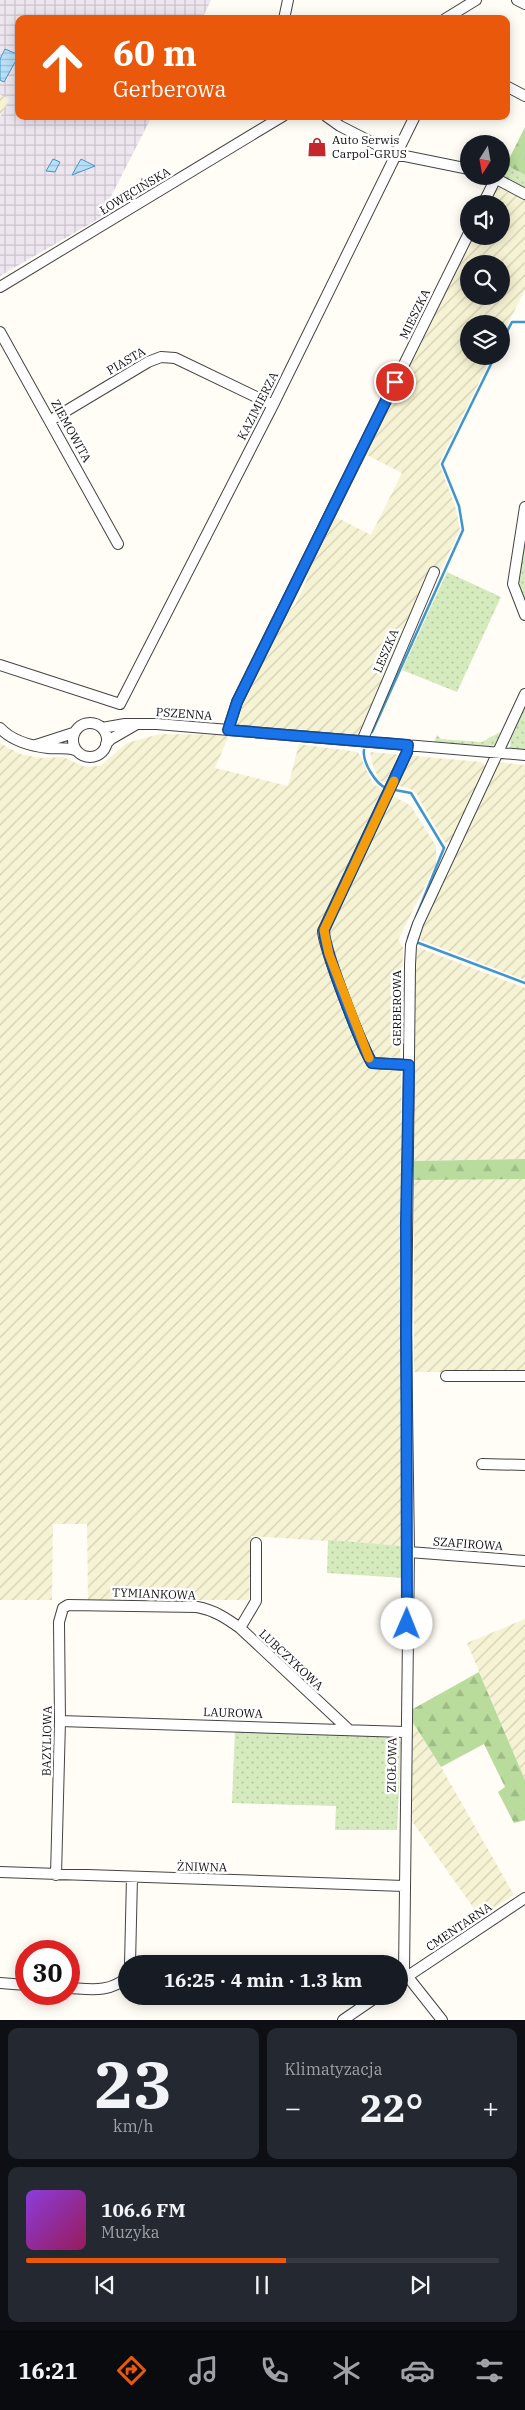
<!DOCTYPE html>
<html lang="pl">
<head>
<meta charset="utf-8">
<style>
	body { margin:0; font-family:"IBM Plex Serif",serif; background:#242831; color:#f1f3f6; height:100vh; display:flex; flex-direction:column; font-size:19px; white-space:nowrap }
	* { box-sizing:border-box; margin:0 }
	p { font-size:16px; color:#9ea1a6 }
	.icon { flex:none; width:28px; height:28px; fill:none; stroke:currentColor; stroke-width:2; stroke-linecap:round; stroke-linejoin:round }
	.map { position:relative; height:2020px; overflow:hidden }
	.details { display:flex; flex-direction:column; gap:8px; padding:8px; background:#0d0f14; flex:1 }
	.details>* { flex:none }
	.hud { position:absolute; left:15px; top:15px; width:495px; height:105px; border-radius:10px; box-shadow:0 2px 12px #0003; background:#ea580c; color:#fff; overflow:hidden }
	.needle { width:32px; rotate:191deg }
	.buttons { position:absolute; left:460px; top:135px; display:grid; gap:10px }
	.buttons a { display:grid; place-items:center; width:50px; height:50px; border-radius:50%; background:#171b24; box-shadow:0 2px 12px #0003; font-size:25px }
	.speed { position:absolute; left:15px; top:1940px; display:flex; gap:10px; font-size:25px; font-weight:700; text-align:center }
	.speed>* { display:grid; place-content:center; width:65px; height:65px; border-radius:50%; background:#171b24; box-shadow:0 2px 12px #0003; line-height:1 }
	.speed .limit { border:8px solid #d22; background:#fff; color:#111 }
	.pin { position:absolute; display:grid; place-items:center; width:42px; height:42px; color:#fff; margin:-21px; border:2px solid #fff; border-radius:50%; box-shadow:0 1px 5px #0007 }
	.me { position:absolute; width:55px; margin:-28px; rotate:1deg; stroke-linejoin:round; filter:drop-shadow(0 0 4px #0008) }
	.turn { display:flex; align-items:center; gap:18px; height:105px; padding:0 15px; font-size:22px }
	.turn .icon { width:65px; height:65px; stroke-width:2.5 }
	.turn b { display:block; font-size:35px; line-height:42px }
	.big { font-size:38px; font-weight:700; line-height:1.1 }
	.details .widget { flex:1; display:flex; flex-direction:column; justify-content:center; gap:8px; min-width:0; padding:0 18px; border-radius:10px; background:#242831 }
	.details .dial { align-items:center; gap:0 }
	.dial b { font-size:65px; line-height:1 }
	.song { display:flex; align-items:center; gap:15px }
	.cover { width:60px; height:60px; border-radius:8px; background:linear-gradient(135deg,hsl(270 70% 55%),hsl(330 70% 35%)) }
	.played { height:5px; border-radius:2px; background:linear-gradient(90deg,#ea580c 55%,#363941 55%) }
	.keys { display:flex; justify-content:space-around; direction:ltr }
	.heat { display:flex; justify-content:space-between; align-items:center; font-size:28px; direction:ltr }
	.details .tiles { flex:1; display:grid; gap:8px; grid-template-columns:1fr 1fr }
	.widget:last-child { grid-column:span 2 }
	.trip { position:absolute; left:118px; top:1955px; width:290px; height:50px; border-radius:25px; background:#171b24; box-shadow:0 2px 12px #0003; font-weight:700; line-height:50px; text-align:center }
	.menu { display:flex; height:80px; justify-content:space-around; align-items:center; background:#090b0e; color:#9ea1a6 }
	.menu .icon { width:35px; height:35px }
	.menu .active { color:#ea580c }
	.menu b { font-size:22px; color:#f1f3f6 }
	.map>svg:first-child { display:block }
	.industrial { fill:url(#industrial-grid) }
	.farmland { fill:url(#farmland-furrows); fill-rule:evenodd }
	.grass { fill:url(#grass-dots) }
	.forest { fill:url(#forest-firs) }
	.water { fill:url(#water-rules); stroke:#3f96cf }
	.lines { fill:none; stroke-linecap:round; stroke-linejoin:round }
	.stream { stroke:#3f96cf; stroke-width:2.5 }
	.minor-casing { stroke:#444; stroke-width:12 }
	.minor { stroke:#fff; stroke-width:10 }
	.route-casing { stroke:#114b97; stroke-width:12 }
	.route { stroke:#1a73e8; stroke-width:9 }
	.slow { stroke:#f59e0b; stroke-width:9 }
	.labels { text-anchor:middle; stroke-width:5; stroke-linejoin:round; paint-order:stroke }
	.poi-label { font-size:12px; fill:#111; stroke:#fff; text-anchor:start }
	.street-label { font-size:12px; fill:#111; stroke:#fff }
</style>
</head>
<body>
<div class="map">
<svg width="525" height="2020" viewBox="0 0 525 2020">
	<defs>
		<pattern id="industrial-grid" width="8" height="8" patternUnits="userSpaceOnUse" patternTransform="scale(1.25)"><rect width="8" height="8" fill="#eee6ef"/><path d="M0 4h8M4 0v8" fill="none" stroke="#cbc4cc"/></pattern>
		<pattern id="farmland-furrows" width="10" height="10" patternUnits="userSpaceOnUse" patternTransform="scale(1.25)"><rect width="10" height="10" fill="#f6f3d4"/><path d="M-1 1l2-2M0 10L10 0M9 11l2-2" fill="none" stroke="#d2cfb5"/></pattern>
		<pattern id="grass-dots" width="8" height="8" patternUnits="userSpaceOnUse" patternTransform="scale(1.25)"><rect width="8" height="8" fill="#d5ebbd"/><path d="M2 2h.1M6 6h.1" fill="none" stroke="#b6c8a1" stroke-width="1.8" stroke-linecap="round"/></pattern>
		<pattern id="forest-firs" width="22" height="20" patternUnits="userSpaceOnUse" patternTransform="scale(1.25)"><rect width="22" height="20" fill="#b9dc9c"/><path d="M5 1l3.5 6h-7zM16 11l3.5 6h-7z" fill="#9ebc85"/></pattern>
		<pattern id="water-rules" width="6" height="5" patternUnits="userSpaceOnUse" patternTransform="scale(1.25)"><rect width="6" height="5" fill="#b9e0f7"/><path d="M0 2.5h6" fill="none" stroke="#9ebfd3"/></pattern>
	</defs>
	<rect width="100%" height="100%" fill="#fffdf5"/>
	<path class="industrial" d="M 0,0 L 211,0 L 202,19 L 19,19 L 19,116 L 152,116 L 100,218 L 0,276 L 0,117 L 9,99 L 0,95 Z"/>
	<path class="farmland" d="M 0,95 L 9,99 L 0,117 Z
		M 498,183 L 525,198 L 525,290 L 501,337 L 501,324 L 469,324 L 469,356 L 492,356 L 439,463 L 456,509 L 460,530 L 440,571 L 432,569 L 360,741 L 237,725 L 233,722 L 283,617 L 295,605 L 307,579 L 308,562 L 332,515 L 371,535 L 402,473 L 363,453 L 463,251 L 468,251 L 474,236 L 501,236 L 501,204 L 487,204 ZM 469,264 L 501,264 L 501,296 L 469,296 Z
		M 160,734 L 229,735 L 215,768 L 288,786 L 299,744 L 358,752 L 373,784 L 411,806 L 436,846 L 436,864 L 398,940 L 403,947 L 400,1034 L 403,1177 L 404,1546 L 251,1536 L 249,1600 L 88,1600 L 87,1524 L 53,1524 L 52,1600 L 0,1600 L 0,743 L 20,754 L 41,758 L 63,757 L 85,767 L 100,766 L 127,743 Z
		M 370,752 L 481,762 L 484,764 L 485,770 L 450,841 L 446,843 L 443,840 L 416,793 L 411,789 L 380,781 L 373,766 Z
		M 496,762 L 525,765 L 525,980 L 418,939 Z
		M 417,947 L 525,988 L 525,1159 L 414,1161 L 411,1026 Z
		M 525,1179 L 525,1372 L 414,1372 L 414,1180 Z
		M 525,1619 L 525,1780 L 467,1643 Z
		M 412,1721 L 441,1767 L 514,1895 L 480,1917 L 409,1817 Z"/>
	<path class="grass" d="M 506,165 L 525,175 L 525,190 L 501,176 Z
		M 525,531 L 525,609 L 516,579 Z
		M 447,572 L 501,597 L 457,692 L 402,670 Z
		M 525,702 L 525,756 L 510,750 L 511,732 Z
		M 500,732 L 494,748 L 431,750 L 437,735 L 441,739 L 482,742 Z
		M 328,1540 L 404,1546 L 404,1578 L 327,1573 Z
		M 235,1728 L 397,1737 L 401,1742 L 397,1830 L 335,1830 L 336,1806 L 232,1803 Z"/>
	<path class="forest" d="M 525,127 L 525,175 L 506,165 Z
		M 525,1159 L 525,1179 L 414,1180 L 414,1161 Z
		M 479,1672 L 525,1780 L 525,1820 L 514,1823 L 498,1792 L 505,1787 L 484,1744 L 441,1767 L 412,1721 L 411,1710 Z"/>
	<path class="water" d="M 5,49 L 19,55 L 4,82 L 0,80 L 0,59 Z
		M 53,159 L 60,162 L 55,172 L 46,171 Z
		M 81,159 L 95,166 L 72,175 Z"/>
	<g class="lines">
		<path class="stream" d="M 501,343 L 512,322 L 525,322
			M 372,732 L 463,530 L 459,506 L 442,464 L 495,356
			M 364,750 C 362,762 376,784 386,788
			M 395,790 L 411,793 L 444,848 L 416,917
			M 408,938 L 414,922
			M 416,942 L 525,983"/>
		<defs>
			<path id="minor" d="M 517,0 L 525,4
				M 284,19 L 288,0
				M 445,19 L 476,0
				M 506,86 L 525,96
				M 326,116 L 340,126 L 395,154 L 469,169
				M 491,176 L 525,194
				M 483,204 L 493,184 L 494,178
				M 0,287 L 283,116
				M 0,332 L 118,544
				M 51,420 L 148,362 L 161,357 L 175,358 L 273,405
				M 525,507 L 513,584 L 525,615
				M 0,665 L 120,704 L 273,405 L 415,116
				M73 740a17 17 0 1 1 34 0a17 17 0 1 1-34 0Z
				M 0,728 C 12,741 31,746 48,748 C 57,749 66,747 75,750
				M 102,728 L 125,724 L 157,724 L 525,755
				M 228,730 L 237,702 L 469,233
				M 362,741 L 434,572
				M 106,744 L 111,739 L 137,724
				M 36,745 L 73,733
				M 408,745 L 407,752 L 323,931 C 324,949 361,1045 372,1063 L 409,1065
				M 446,1376 L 525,1376
				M 482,1464 L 525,1465
				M 256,1543 L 256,1601 L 240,1628 L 348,1729
				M 409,1552 L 525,1561
				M 60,1721 L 405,1732
				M 0,1872 L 404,1886
				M 56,1875 L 60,1721 L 59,1622 L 63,1608 L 68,1605 L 197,1607 C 214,1610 226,1618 240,1628
				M 130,1964 L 132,1877
				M 399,1982 L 525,1898
				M 0,1983 L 26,1985
				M 69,1988 C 90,1989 109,1993 126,1978
				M 343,2020 L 378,1996
				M 442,2020 L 404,1972 L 409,1552 L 406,1332 L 410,965 L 411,945 L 418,924 L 525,694"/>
		</defs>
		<use href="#minor" class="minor-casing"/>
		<use href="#minor" class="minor"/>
	</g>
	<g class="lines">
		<defs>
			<path id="route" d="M 395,382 L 237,702 L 228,730 L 408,745 L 407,752 L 324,930 C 324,950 361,1044 372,1063 L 409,1065 L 406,1222 L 407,1624"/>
		</defs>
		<use href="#route" class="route-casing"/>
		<use href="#route" class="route"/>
		<path class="slow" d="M 369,1058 L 329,954 L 324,930 L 394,781"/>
	</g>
	<defs>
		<symbol id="shop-bare" viewBox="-9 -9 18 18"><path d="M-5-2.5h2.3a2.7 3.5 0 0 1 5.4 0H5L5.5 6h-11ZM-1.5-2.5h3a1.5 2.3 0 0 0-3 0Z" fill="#c4262e" stroke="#fff" stroke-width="2.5" paint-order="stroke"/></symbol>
	</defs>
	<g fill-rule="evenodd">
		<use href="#shop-bare" x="303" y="133" width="28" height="28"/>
	</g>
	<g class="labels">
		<g class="poi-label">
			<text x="332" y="144">Auto Serwis<tspan x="332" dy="14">Carpol-GRUS</tspan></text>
		</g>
		<g class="street-label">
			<text transform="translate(135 191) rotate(-31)" y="4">ŁOWĘCIŃSKA</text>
			<text transform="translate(415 314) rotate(-64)" y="4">MIESZKA</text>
			<text transform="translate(126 361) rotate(-30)" y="4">PIASTA</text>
			<text transform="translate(258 406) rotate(-63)" y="4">KAZIMIERZA</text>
			<text transform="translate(71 431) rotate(61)" y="4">ZIEMOWITA</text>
			<text transform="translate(386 651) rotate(-67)" y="4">LESZKA</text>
			<text transform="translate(184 714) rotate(4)" y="4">PSZENNA</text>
			<text transform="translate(397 1008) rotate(-90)" y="4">GERBEROWA</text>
			<text transform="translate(468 1544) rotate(4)" y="4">SZAFIROWA</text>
			<text transform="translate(154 1594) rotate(2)" y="4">TYMIANKOWA</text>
			<text transform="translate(291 1660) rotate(43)" y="4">LUBCZYKOWA</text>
			<text transform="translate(233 1713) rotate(2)" y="4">LAUROWA</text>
			<text transform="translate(47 1741) rotate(-89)" y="4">BAZYLIOWA</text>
			<text transform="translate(392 1765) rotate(-89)" y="4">ZIOŁOWA</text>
			<text transform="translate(202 1867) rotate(1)" y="4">ŻNIWNA</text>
			<text transform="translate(459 1927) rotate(-34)" y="4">CMENTARNA</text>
		</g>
	</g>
</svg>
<div class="buttons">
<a><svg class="needle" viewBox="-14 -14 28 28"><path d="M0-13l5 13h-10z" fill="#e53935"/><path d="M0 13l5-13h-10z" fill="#9ea1a6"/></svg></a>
<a><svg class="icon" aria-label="sound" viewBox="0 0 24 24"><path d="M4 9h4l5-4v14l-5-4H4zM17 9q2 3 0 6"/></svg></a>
<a><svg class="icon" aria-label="search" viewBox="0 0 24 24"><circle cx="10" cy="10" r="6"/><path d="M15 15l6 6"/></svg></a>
<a><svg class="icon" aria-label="layers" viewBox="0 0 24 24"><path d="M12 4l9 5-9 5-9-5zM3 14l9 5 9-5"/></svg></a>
</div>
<div class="speed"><div class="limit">30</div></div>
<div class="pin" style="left:395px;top:382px;background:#d93025"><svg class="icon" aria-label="arrive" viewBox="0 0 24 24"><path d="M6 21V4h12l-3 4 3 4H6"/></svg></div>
<svg class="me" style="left:407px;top:1624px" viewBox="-20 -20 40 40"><circle r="19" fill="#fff"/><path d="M0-13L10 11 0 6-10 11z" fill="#1a73e8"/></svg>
<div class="trip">16:25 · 4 min · 1.3 km</div>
<div class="hud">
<div class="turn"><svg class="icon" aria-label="ahead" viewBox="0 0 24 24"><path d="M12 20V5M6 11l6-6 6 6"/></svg><div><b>60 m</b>Gerberowa</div></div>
</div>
</div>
<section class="details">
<div class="tiles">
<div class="widget dial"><b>23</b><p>km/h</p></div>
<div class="widget"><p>Klimatyzacja</p>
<div class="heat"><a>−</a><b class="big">22°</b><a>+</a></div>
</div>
<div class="widget">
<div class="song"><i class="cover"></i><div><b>106.6 FM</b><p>Muzyka</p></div></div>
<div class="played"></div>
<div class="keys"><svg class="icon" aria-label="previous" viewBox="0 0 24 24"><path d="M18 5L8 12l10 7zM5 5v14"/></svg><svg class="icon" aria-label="pause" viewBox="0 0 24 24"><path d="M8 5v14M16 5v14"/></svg><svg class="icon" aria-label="next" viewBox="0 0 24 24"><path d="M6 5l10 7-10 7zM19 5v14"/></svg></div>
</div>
</div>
</section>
<nav class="menu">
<b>16:21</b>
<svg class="icon active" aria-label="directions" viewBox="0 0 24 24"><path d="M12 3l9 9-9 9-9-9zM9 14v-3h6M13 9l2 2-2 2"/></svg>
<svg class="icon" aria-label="music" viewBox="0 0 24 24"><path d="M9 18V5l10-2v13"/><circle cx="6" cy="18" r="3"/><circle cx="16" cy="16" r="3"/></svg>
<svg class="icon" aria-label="phone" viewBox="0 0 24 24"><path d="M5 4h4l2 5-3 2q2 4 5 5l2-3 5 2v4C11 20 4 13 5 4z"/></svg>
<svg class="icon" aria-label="climate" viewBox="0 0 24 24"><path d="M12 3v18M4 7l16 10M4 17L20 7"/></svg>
<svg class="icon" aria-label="car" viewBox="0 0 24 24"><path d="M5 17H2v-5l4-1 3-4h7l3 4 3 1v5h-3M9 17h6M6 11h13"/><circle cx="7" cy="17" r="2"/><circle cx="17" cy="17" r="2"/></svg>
<svg class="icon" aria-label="filters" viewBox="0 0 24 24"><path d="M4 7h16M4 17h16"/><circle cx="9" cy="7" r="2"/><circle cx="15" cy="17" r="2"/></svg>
</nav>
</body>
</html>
